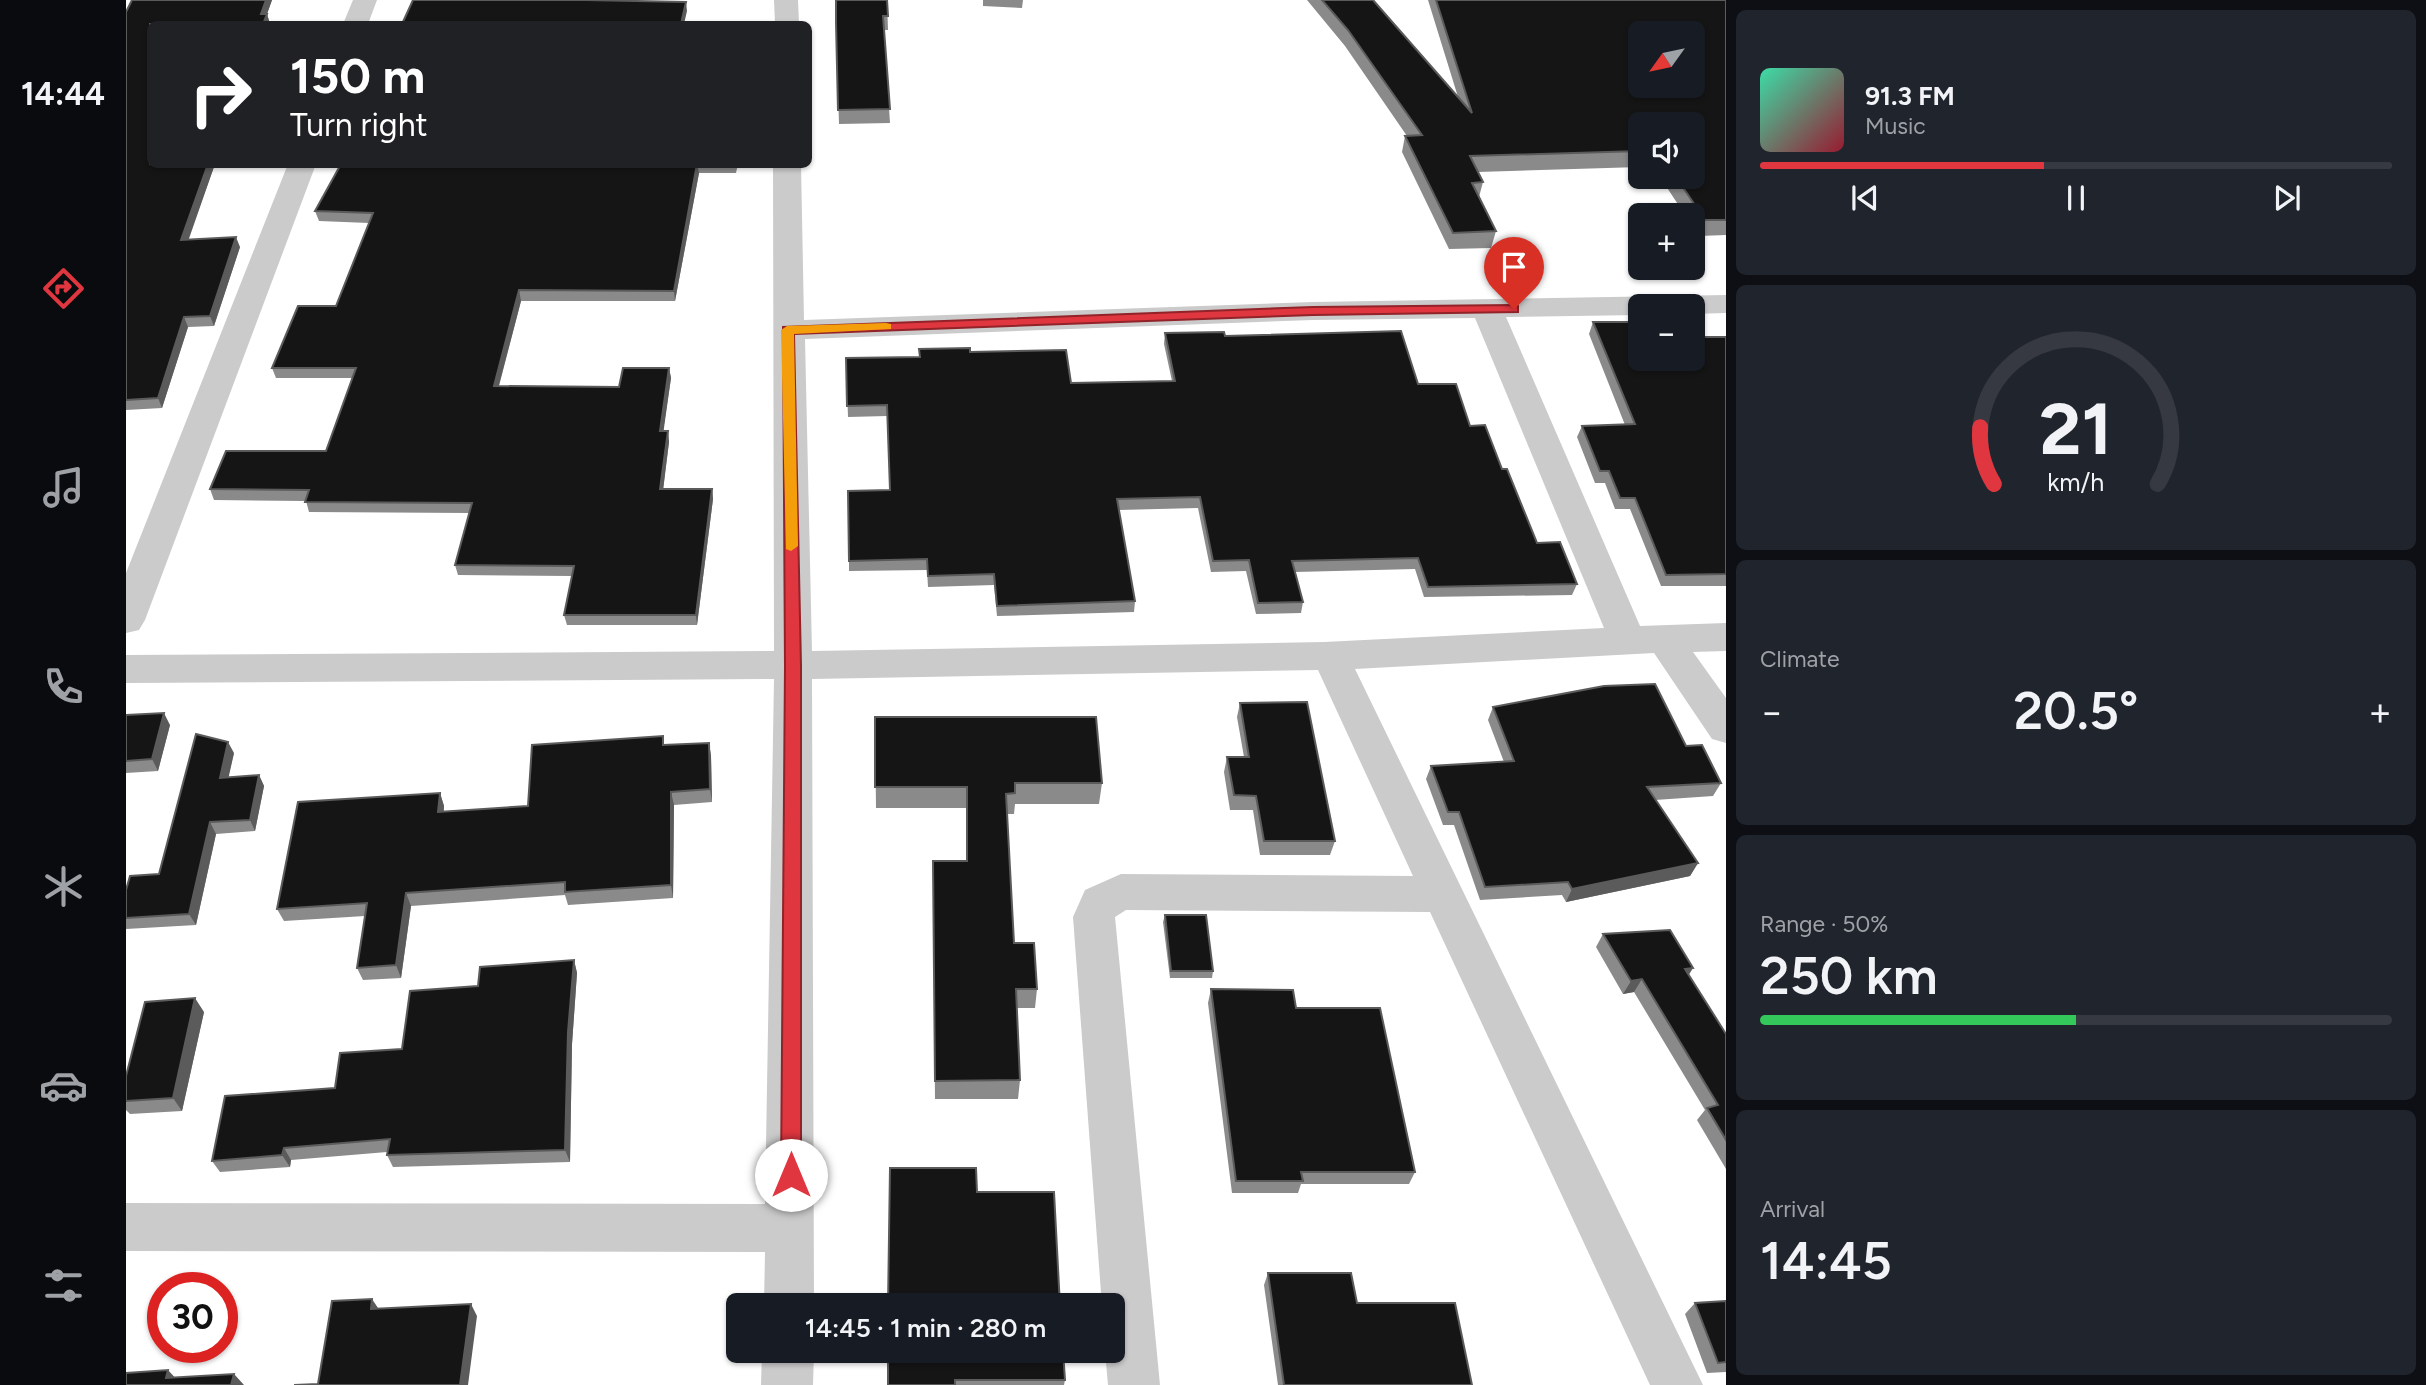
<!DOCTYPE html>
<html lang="en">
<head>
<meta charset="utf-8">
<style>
	body { margin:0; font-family:Figtree,sans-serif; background:#20242c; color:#f1f3f6; height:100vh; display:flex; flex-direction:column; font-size:26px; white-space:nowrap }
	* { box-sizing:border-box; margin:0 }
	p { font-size:23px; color:#9ea1a6 }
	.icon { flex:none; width:38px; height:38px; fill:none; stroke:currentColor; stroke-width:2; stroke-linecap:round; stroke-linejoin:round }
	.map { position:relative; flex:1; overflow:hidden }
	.sheet { display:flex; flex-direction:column; gap:10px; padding:10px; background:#0d0f14; width:700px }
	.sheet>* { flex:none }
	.hud { position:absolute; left:21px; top:21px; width:665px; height:147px; border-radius:10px; box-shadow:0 2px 5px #0004; background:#202124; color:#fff; overflow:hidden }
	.needle { width:46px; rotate:237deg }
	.controls { position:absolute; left:1502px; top:21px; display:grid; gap:14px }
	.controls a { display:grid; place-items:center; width:77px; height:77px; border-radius:10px; background:#171b24; box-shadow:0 2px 5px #0004; font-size:35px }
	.speed { position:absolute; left:21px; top:1272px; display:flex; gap:14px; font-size:35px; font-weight:700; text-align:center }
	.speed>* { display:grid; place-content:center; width:91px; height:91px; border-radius:50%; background:#171b24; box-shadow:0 2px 5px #0004; line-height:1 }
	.speed .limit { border:10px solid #d22; background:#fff; color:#111 }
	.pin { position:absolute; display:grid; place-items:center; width:60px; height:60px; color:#fff; margin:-72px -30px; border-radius:50% 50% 50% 0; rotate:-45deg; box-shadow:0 0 7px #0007 }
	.pin .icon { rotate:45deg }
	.me { position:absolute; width:77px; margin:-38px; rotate:0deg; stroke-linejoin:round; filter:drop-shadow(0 0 5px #0008) }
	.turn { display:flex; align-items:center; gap:24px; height:147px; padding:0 28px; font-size:32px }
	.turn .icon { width:91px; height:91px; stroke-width:2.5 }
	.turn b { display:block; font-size:49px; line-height:60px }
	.big { font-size:52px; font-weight:600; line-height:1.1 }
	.sheet .tile { flex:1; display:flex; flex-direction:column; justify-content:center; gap:10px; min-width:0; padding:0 24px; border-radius:10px; background:#20242c }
	.sheet .dial { align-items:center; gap:0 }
	.dial svg { height:182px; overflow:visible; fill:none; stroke:#363941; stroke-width:7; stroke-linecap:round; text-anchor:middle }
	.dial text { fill:#f1f3f6; stroke:none }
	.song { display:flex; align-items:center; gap:21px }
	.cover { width:84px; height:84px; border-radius:10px; background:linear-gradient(135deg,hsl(160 70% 55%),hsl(350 70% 35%)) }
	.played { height:7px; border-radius:4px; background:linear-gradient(90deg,#df363f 45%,#363941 45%) }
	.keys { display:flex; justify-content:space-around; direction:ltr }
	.heat { display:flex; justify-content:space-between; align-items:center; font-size:38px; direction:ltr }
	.charge { height:10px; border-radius:5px; background:linear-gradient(90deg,#34c759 50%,#363941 0) }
	.trip { position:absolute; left:600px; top:1293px; width:399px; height:70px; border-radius:10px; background:#171b24; box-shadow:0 2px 5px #0004; font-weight:600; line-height:70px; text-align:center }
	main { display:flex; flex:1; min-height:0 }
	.dock { display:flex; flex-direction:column; width:126px; justify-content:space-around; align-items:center; background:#090b0e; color:#9ea1a6 }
	.dock .icon { width:49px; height:49px }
	.dock .on { color:#df363f }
	.dock b { font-size:32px; color:#f1f3f6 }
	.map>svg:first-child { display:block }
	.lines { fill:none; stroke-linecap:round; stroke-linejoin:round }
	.minor { fill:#cbcbcb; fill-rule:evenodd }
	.wall { fill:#8a8a8a }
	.shaded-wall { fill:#5b5b5b }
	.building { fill:#151515; stroke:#5b5b5b; stroke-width:2; fill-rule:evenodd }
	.route { fill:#df363f; stroke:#912329; stroke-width:2 }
	.slow { fill:#f59e0b }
</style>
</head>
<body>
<main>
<nav class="dock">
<b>14:44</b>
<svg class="icon on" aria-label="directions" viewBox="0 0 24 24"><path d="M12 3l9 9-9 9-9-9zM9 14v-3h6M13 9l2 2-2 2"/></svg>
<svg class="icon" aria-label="music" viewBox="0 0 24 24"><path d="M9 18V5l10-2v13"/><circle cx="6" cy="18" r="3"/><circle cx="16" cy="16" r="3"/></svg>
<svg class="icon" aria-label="phone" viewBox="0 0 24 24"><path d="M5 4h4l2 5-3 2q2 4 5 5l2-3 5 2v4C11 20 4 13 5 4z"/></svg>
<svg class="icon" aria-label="climate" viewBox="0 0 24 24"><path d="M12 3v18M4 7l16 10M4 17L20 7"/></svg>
<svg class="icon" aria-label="car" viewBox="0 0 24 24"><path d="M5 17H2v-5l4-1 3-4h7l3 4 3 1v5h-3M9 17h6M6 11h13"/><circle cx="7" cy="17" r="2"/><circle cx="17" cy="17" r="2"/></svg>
<svg class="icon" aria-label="filters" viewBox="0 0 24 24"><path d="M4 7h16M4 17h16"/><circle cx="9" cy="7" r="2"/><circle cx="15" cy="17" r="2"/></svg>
</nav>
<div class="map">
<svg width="1600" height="1385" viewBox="0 0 1600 1385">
	<rect width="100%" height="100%" fill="#fff"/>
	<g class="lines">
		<path class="minor" d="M 227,0 L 251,0 L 242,24 L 217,24 Z
			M 648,0 L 672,0 L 673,24 L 649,24 Z
			M 162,164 L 190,164 L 19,620 L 13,630 L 0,633 L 0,573 Z
			M 647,164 L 675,164 L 678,320 L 1187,302 L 1600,295 L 1600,313 L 1566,314 L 1566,306 L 1514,306 L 1514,315 L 1380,317 L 1514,626 L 1600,623 L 1600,651 L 1567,652 L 1600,698 L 1600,743 L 1586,739 L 1528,653 L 1229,669 L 1577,1385 L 1524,1385 L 1304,912 L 1000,910 L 989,917 L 1034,1385 L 982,1385 L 979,1351 L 987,1351 L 987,1306 L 976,1306 L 947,917 L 959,890 L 995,874 L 1287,876 L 1192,670 L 686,679 L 688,1306 L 638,1306 L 639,1252 L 0,1251 L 0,1203 L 639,1204 L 648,679 L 0,683 L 0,655 L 648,651 ZM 1349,318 L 1478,628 L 1198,642 L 686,651 L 679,339 L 1187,320 Z
			M 636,1351 L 688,1351 L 687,1385 L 635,1385 Z"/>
	</g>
	<path class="wall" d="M 6,0 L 146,0 L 141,14 L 144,24 L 24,24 L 89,164 L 62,239 L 114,247 L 88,326 L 62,327 L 36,408 L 0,410 L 0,12 Z
		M 761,0 L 762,30 L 758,30 L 764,123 L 713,124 L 710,23 Z
		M 857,0 L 897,0 L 896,8 L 857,6 Z
		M 1181,0 L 1247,0 L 1332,97 L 1302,0 L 1600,0 L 1600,235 L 1573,236 L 1566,226 L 1566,215 L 1559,215 L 1534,177 L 1566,177 L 1514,124 L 1514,167 L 1352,172 L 1357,182 L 1353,197 L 1370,231 L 1365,248 L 1323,249 L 1276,152 L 1279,136 L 1281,136 L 1219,46 Z
		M 215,164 L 612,164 L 610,173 L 573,173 L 549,301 L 395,301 L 373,386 L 493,387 L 543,368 L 545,378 L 537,431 L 542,431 L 543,442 L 537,489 L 586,489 L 587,499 L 571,625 L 441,625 L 438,615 L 446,576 L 332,575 L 329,565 L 343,513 L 183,512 L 180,501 L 88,500 L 84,489 L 200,451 L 227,378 L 150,378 L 146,368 L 210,306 L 243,223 L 193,221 L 189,211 Z
		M 1467,322 L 1514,359 L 1600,337 L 1600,586 L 1535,586 L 1504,509 L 1489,509 L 1479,483 L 1469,483 L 1451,437 L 1456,426 L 1499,425 L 1463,334 Z
		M 1039,333 L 1099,336 L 1292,384 L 1344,426 L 1376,469 L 1411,543 L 1451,584 L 1446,595 L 1298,597 L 1289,569 L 1169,572 L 1177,602 L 1175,613 L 1130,614 L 1120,571 L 1085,572 L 1072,508 L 993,510 L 1009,601 L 1008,612 L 871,616 L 868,585 L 802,587 L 801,570 L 723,571 L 723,561 L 764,490 L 761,416 L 722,417 L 720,358 L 793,357 L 844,352 L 945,383 L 1046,381 L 1038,344 Z
		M 1114,703 L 1209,841 L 1204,855 L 1134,855 L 1127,810 L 1104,810 L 1098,772 L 1101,757 L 1118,757 L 1111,717 Z
		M 1367,707 L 1560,746 L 1595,783 L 1587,796 L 1529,800 L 1572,863 L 1564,876 L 1440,902 L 1436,895 L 1354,900 L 1328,825 L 1317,825 L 1300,779 L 1305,766 L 1378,762 L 1362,720 Z
		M 0,715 L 44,725 L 32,771 L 0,773 Z
		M 749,717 L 976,783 L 973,804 L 889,804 L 888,814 L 881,814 L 888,943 L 911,989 L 909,1008 L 891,1008 L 894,1080 L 892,1099 L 809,1099 L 807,861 L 841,861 L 841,808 L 750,808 Z
		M 583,743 L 585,756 L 586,802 L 548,805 L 547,898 L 442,905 L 439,895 L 285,906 L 275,978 L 237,980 L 231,968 L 239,916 L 158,921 L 151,909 L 314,793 L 318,806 L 318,812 L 402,806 L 539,745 Z
		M 108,753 L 102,777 L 133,775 L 138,786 L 129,831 L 90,834 L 70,925 L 0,929 L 0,890 L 33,874 Z
		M 1039,915 L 1087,971 L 1086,978 L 1044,978 L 1037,922 Z
		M 1477,934 L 1563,975 L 1600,1034 L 1600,1169 L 1571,1120 L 1579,1110 L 1508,992 L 1497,994 L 1470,947 Z
		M 448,960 L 451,973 L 446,1044 L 444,1162 L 267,1167 L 261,1155 L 261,1152 L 165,1160 L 164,1167 L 94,1172 L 86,1161 L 276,1049 L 352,986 Z
		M 1085,989 L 1170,1008 L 1289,1172 L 1283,1184 L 1175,1184 L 1172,1193 L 1106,1193 L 1082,1003 Z
		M 78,1012 L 56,1111 L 4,1114 L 0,1110 L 0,1076 Z
		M 1142,1273 L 1231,1303 L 1346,1385 L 1152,1385 L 1138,1285 Z
		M 1600,1301 L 1600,1372 L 1581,1373 L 1559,1314 L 1569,1303 Z
		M 762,1351 L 939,1380 L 938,1385 L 762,1385 Z"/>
	<path class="shaded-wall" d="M 140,0 L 146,0 L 141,14 L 144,24 L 137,24 L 135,14 Z
		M 560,2 L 561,11 L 558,24 L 555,24 Z
		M 82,164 L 89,164 L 59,250 L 55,240 Z
		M 571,164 L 573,173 L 549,301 L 548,291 Z
		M 110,237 L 114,247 L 88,326 L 84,316 Z
		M 393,290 L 395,301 L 370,396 L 368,386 Z
		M 58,317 L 62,327 L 36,408 L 32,398 Z
		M 543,368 L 545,378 L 536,442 L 534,431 Z
		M 542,431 L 543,442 L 536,499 L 534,489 Z
		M 586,489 L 587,499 L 571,625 L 570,615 Z
		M 38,713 L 44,725 L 32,771 L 26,759 Z
		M 102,742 L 108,753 L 100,789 L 94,778 Z
		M 583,743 L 585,756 L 586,802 L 584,789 Z
		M 133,775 L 138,786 L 129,831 L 124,820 Z
		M 545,792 L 548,805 L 547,898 L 545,885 Z
		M 314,793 L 318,806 L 316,825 L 312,812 Z
		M 84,822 L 90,834 L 70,925 L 63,914 Z
		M 1572,863 L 1564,876 L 1440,902 L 1446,889 Z
		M 280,893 L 285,906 L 275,978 L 270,965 Z
		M 448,960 L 451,973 L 446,1044 L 444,1162 L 439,1150 L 442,1032 Z
		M 1567,968 L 1559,981 L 1559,969 Z
		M 1516,979 L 1508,992 L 1497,994 L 1505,981 Z
		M 69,998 L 78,1012 L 56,1111 L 47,1098 Z
		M 158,1148 L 165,1160 L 164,1167 L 156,1155 Z
		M 246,1299 L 254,1311 L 245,1309 Z
		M 345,1304 L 351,1316 L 342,1385 L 334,1385 Z
		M 42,1370 L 53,1382 L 40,1378 Z
		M 108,1374 L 118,1385 L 105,1385 Z"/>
	<path class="building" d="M 6,0 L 140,0 L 135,14 L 141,14 L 137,24 L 24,24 L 24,164 L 82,164 L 55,240 L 110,237 L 84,316 L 58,317 L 32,398 L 0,400 L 0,12 Z
		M 287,0 L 460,0 L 560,2 L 555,24 L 276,24 Z
		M 710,0 L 761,0 L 762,16 L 757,16 L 764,109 L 712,110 L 710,23 Z
		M 1196,0 L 1247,0 L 1346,113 L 1310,0 L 1600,0 L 1600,220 L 1579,220 L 1550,177 L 1566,177 L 1566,124 L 1514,124 L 1514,151 L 1344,156 L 1357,182 L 1346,183 L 1370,231 L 1327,233 L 1279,136 L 1296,135 L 1222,30 ZM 1514,33 L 1566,33 L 1566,86 L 1514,86 Z
		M 215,164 L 571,164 L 548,291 L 393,290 L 368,386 L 493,387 L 497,368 L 543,368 L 534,431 L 542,431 L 534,489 L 586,489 L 570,615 L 438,615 L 448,566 L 329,565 L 346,503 L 179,502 L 183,490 L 84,489 L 100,451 L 200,451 L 230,368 L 146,368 L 172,306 L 210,306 L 247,213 L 189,211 Z
		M 1467,322 L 1514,322 L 1514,359 L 1566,359 L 1566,337 L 1600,337 L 1600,574 L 1540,575 L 1509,498 L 1494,498 L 1483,471 L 1474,471 L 1456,426 L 1509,424 Z
		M 1275,331 L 1292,384 L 1330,384 L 1344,426 L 1359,425 L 1376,469 L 1381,469 L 1411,543 L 1434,542 L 1451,584 L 1302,587 L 1292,558 L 1166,561 L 1177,602 L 1132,603 L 1123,560 L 1087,561 L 1074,497 L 991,499 L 1009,601 L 871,606 L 868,574 L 802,576 L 801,559 L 723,561 L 722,491 L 764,490 L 761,405 L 721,406 L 720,358 L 794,357 L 793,349 L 844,348 L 844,352 L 940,350 L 945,383 L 1049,381 L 1039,333 L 1098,332 L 1099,336 Z
		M 1529,684 L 1560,746 L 1576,745 L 1595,783 L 1521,787 L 1572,863 L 1446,889 L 1442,882 L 1359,887 L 1333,812 L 1322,812 L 1305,766 L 1388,761 L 1367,707 L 1478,686 Z
		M 1181,702 L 1209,841 L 1138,841 L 1130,796 L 1108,795 L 1101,757 L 1123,757 L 1114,703 Z
		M 38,713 L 26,759 L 0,761 L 0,715 Z
		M 749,717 L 970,717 L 976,783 L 889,783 L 889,793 L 880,794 L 888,943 L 908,943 L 911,989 L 890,989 L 894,1080 L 809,1081 L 807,861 L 841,861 L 841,787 L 749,787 Z
		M 70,734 L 102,742 L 94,778 L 133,775 L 124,820 L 84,822 L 63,914 L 0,918 L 0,890 L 4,876 L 33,874 Z
		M 537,736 L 537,745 L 583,743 L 584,789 L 545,792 L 545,885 L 439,892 L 439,882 L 280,893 L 270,965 L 231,968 L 241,903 L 151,909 L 172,802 L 314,793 L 312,812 L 402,806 L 406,745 Z
		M 1039,915 L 1080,915 L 1087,971 L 1045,971 Z
		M 1544,930 L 1567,968 L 1559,969 L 1600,1034 L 1600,1140 L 1581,1108 L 1592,1105 L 1516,979 L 1505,981 L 1477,934 Z
		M 448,960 L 442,1032 L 439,1150 L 261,1155 L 264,1139 L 158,1148 L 156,1155 L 86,1161 L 99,1096 L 209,1088 L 214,1053 L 276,1049 L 284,991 L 352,986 L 354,967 Z
		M 1085,989 L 1167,990 L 1170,1008 L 1254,1008 L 1289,1172 L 1175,1172 L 1177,1181 L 1110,1181 Z
		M 69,998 L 47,1098 L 0,1101 L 0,1076 L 19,1002 Z
		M 764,1168 L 850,1168 L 851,1192 L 928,1192 L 934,1306 L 762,1306 Z
		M 1142,1273 L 1225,1273 L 1231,1303 L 1329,1303 L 1346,1385 L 1158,1385 Z
		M 246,1299 L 245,1309 L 345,1304 L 334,1385 L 168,1385 L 192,1384 L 206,1301 Z
		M 1600,1301 L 1600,1362 L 1592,1363 L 1569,1303 Z
		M 762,1351 L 937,1351 L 939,1380 L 829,1380 L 829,1385 L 762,1385 Z
		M 42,1370 L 40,1378 L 108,1374 L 105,1385 L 0,1385 L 0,1373 Z"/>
	<path class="route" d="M 1388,305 L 1392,306 L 1392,312 L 1187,315 L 668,334 L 675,666 L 675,1175 L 672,1181 L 665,1184 L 658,1181 L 655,1175 L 659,666 L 657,327 L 1187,307 Z"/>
	<path class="slow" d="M 760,323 L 765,324 L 765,329 L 668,334 L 672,546 L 665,551 L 660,549 L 655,330 L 661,326 Z"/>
</svg>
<div class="controls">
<a><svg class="needle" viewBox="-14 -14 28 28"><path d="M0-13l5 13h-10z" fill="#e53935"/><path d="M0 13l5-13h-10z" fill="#9ea1a6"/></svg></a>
<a><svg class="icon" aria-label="sound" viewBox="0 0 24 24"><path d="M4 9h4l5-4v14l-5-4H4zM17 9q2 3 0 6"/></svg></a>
<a>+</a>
<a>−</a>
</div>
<div class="speed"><div class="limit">30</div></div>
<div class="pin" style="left:1388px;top:309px;background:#d93025"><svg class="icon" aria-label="arrive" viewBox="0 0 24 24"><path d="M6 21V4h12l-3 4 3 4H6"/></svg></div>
<svg class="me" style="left:665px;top:1175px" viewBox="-20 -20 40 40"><circle r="19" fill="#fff"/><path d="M0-13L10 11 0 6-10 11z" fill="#df363f"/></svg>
<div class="trip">14:45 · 1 min · 280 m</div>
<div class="hud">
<div class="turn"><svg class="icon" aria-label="right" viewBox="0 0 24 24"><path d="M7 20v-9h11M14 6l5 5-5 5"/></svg><div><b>150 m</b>Turn right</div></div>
</div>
</div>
<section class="sheet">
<div class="tile">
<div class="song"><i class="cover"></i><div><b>91.3 FM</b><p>Music</p></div></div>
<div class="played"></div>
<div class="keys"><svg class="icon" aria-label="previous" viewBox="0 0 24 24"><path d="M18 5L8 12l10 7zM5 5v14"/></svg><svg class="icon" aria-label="pause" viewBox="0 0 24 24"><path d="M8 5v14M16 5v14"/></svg><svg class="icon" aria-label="next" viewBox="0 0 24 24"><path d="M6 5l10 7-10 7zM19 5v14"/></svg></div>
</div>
<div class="tile dial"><svg viewBox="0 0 100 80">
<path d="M14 69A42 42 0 1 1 86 69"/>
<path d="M14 69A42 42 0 0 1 8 44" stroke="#df363f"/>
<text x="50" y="56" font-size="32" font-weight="700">21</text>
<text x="50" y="72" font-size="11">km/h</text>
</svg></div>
<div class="tile"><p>Climate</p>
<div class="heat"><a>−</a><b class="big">20.5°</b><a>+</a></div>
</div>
<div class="tile"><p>Range · 50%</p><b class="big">250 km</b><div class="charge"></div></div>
<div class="tile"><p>Arrival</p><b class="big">14:45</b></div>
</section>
</main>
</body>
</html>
